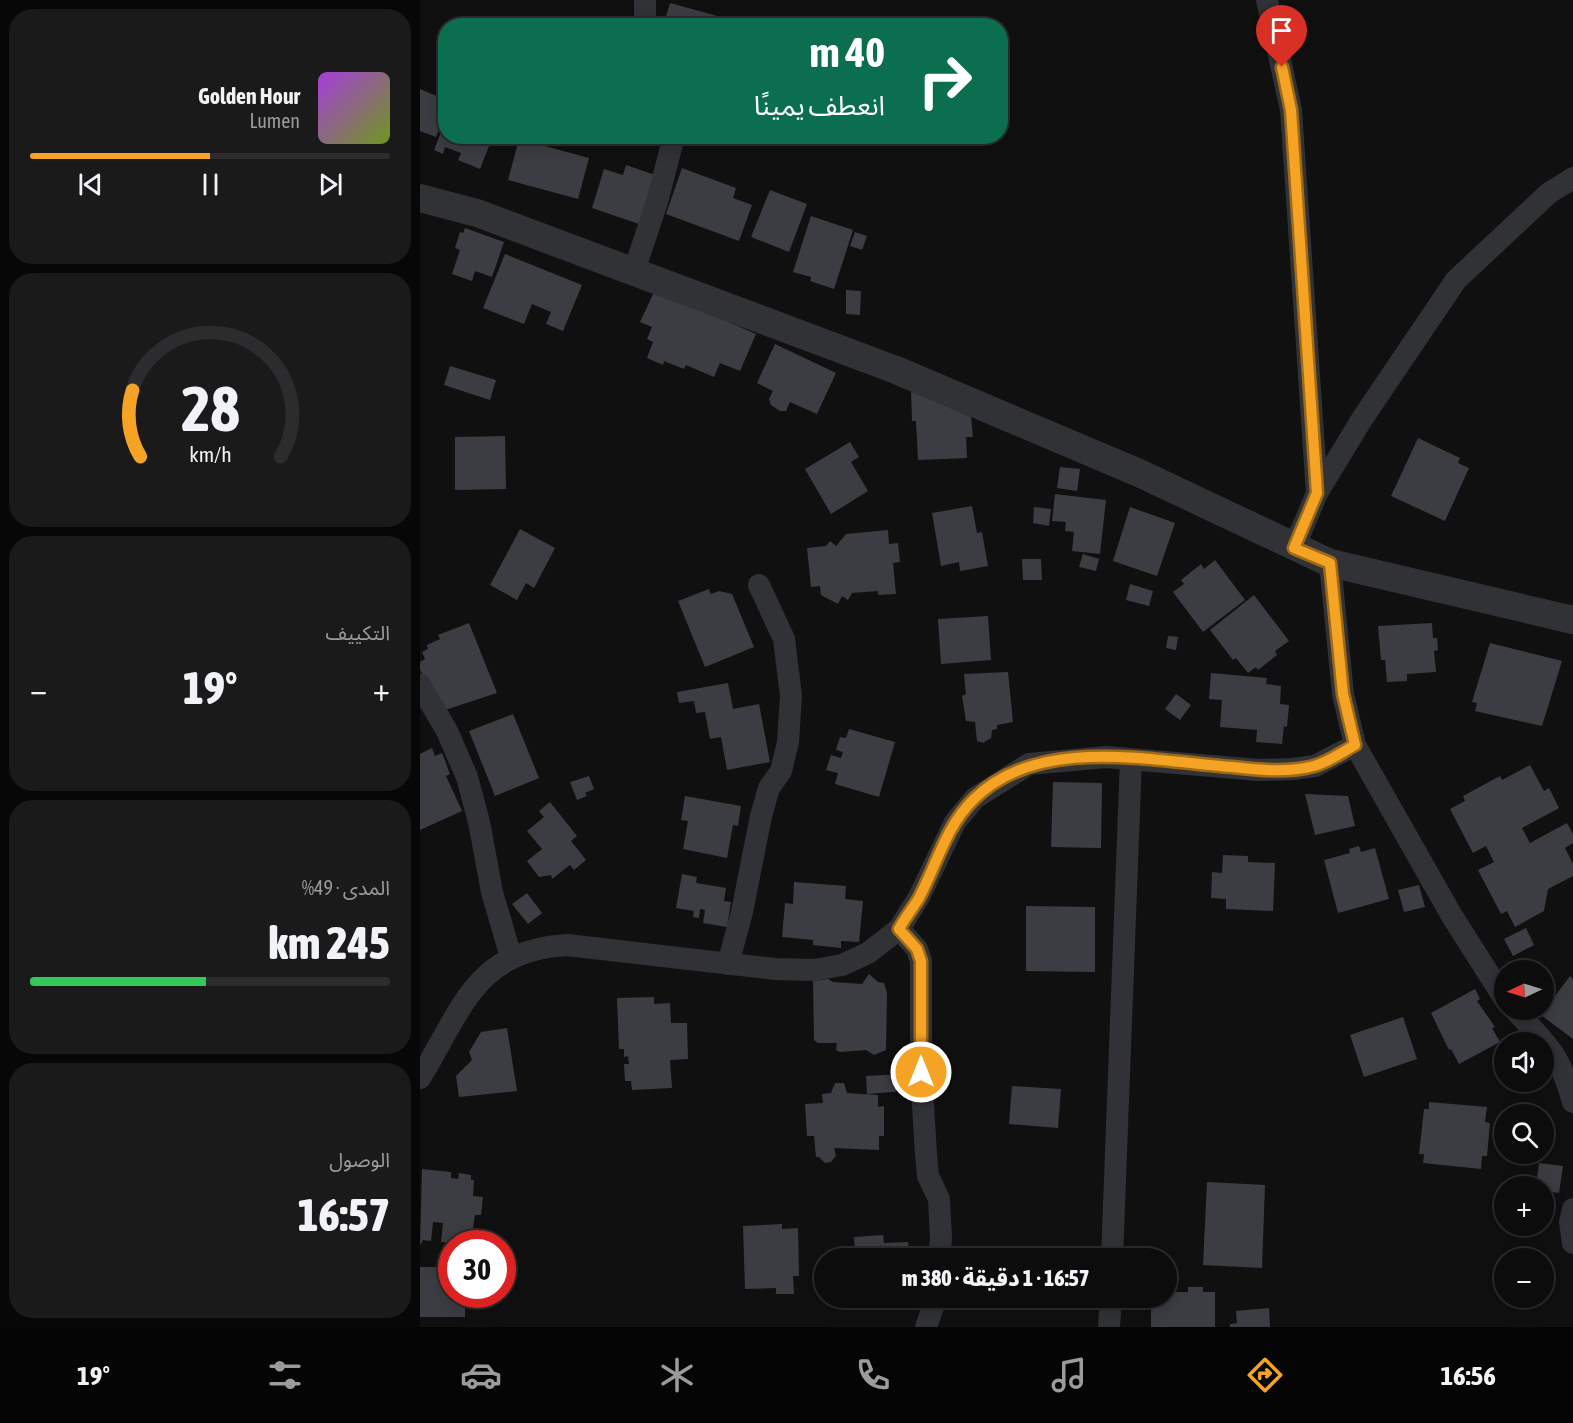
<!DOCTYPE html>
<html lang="ar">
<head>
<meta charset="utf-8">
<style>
	body { margin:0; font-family:"Asap Condensed","Noto Sans Arabic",sans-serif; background:#1a1a1b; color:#f1f3f6; direction:rtl; height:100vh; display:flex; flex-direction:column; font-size:22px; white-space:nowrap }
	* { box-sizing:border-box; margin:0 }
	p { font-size:20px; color:#9a9b9d }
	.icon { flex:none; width:33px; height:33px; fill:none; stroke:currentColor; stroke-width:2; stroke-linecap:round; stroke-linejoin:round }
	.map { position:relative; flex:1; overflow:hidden; direction:ltr }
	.drawer { display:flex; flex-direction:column; gap:9px; padding:9px; background:#070707; width:420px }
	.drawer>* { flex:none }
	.hud { position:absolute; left:18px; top:18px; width:570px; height:126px; border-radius:24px; box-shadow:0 3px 15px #0003,0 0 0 2px #2c2c2e; direction:rtl; background:#0b6e4f; color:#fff; overflow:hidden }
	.needle { width:39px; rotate:266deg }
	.controls { position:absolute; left:1074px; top:960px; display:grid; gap:12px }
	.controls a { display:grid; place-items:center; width:60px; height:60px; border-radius:50%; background:#0c0c0d; box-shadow:0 3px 15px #0003,0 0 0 2px #2c2c2e; font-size:30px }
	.speed { position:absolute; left:18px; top:1230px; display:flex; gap:12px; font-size:30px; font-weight:700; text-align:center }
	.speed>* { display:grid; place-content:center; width:78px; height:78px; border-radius:50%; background:#0c0c0d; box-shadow:0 3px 15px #0003,0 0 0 2px #2c2c2e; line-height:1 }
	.speed .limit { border:9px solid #d22; background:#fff; color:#111 }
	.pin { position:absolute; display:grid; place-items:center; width:51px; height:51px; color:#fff; margin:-62px -26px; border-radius:50% 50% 50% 0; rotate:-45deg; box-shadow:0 0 6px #0007 }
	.pin .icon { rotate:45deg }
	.me { position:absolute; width:66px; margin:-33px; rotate:0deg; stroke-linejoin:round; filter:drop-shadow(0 0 4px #0008) }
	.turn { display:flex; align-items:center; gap:21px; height:126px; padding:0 24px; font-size:27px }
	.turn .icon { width:78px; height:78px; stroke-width:2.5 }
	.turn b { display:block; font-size:42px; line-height:51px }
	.big { font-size:45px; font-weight:800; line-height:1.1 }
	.drawer .tile { flex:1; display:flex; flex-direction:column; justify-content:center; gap:9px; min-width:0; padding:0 21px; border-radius:24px; background:#1a1a1b }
	.drawer .dial { align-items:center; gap:0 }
	.dial svg { height:156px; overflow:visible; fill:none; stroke:#2c2c2e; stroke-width:7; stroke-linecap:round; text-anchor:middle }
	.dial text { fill:#f1f3f6; stroke:none }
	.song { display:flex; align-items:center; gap:18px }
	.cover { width:72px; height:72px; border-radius:9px; background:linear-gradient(135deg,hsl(280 70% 55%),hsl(80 70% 35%)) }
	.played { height:6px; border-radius:3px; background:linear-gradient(90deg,#f5a324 50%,#2c2c2e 50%) }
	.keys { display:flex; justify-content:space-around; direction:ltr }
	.heat { display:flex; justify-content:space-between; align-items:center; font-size:33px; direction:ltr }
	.charge { height:9px; border-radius:4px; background:linear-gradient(90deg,#34c759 49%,#2c2c2e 0) }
	.trip { position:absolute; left:394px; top:1248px; width:363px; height:60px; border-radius:30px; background:#0c0c0d; box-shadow:0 3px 15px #0003,0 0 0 2px #2c2c2e; font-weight:800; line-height:60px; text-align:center; direction:rtl }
	.dock { display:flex; height:96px; justify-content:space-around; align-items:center; background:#050505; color:#9a9b9d }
	.dock .icon { width:42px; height:42px }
	.dock .selected { color:#f5a324 }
	.dock b { font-size:27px; color:#f1f3f6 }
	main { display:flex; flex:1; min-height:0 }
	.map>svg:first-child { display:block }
	.building { fill:#3c3d42 }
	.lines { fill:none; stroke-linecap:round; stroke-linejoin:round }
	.minor { stroke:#313236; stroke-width:22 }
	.tertiary { stroke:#313236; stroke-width:28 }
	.route-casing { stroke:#9f6a17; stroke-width:15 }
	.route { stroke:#f5a324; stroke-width:10 }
</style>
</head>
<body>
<main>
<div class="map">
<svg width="1153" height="1327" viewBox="0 0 1153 1327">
	<rect width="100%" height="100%" fill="#101011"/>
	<path class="building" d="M 250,3 L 301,17 L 299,26 L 243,26 Z
		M 0,89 L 26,100 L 26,112 L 16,137 L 0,131 Z
		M 25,122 L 26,136 L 73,136 L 60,169 L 38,160 L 41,153 L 25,147 L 23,154 L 14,150 Z
		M 99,139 L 169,158 L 158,199 L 88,180 Z
		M 206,165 L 235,175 L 219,224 L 172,208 L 184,169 L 203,175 Z
		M 262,168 L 316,188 L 313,198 L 332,205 L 319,241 L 246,214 Z
		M 350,190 L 387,204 L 369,252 L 331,237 Z
		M 391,216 L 433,230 L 414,289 L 390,281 L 391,277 L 373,272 Z
		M 45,228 L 84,242 L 72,277 L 55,271 L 52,281 L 32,274 L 40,250 L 35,248 L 40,232 L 43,233 Z
		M 435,232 L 447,236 L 442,250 L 430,246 Z
		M 85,254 L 162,285 L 143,331 L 126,324 L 131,312 L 112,304 L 104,324 L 63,308 Z
		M 235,290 L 336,334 L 320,371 L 300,363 L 294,377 L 266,365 L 264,369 L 244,361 L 243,365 L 227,358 L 233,342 L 227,339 L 232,327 L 220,322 Z
		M 426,290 L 441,291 L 440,315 L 426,314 Z
		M 355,344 L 416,373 L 397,414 L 370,402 L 366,411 L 360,411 L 351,405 L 349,399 L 353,391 L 337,383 Z
		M 30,366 L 76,380 L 70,400 L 24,385 Z
		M 491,391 L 551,417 L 553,437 L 546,437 L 547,458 L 498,460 L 496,421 L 492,421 Z
		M 85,436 L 86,489 L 35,490 L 35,437 Z
		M 998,438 L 1040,458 L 1038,463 L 1049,468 L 1025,521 L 971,496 Z
		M 430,442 L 439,457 L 431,462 L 448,491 L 411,514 L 385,469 Z
		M 640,467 L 660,469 L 657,491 L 637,488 Z
		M 635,494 L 686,500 L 680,554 L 652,551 L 654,532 L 645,531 L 646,522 L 632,521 Z
		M 552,506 L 557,533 L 562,532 L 568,566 L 540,571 L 539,562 L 521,566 L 512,513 Z
		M 614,507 L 631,509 L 629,526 L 613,523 Z
		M 710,507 L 755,523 L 737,576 L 693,561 Z
		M 100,529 L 135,548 L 114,588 L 106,583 L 97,600 L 70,585 Z
		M 468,530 L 469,544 L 478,543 L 480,562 L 473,563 L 476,594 L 458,595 L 458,591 L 432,593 L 428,600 L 422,596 L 418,604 L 401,595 L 400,586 L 391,587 L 387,548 L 406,546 L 410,541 L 416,546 L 426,534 Z
		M 663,554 L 679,559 L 676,571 L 659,567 Z
		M 602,559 L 621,559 L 622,580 L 603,580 Z
		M 795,560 L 825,600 L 783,632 L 753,592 L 764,584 L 761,580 L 781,564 L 784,569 Z
		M 710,584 L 733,591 L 729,606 L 706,600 Z
		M 289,589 L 291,594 L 299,591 L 312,594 L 334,647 L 285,667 L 258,601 Z
		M 834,595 L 869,641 L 855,651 L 857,655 L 838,670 L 836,667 L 828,673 L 816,658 L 813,660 L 790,630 Z
		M 568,616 L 571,660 L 521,664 L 518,619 Z
		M 49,623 L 77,693 L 25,710 L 13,702 L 0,669 L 0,662 L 5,659 L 2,652 L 8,649 L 7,645 L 20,639 L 18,635 Z
		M 1012,623 L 1013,638 L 1017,638 L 1018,650 L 1014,651 L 1016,672 L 987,674 L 987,681 L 967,682 L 965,660 L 961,660 L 958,626 Z
		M 748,636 L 758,637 L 756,650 L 746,648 Z
		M 1070,643 L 1142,661 L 1122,726 L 1055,711 L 1057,703 L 1052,702 Z
		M 588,672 L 593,722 L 577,725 L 577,729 L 572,730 L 571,738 L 563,743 L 557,741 L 555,722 L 546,721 L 542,696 L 546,694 L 544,674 Z
		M 791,673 L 847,678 L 846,684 L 861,686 L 860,704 L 869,705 L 867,727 L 864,726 L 862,744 L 836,742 L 837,730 L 800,727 L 802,700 L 789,699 Z
		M 308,683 L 313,709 L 339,704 L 350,762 L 307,770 L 301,737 L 290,739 L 285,712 L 276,713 L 274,701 L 259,703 L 257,692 Z
		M 756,694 L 771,705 L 760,720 L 745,709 Z
		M 93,714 L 119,778 L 75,796 L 49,731 Z
		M 429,729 L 475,742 L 459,797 L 415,784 L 418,773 L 406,770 L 411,755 L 421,758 L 423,752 L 416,750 L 420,737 L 426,738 Z
		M 12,748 L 15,756 L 22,753 L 30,774 L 26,776 L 42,811 L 0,830 L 0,754 Z
		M 1110,765 L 1124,791 L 1129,788 L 1139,808 L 1102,828 L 1110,843 L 1147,823 L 1153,834 L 1153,843 L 1145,848 L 1153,864 L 1153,876 L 1128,889 L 1124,911 L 1095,927 L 1087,911 L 1081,914 L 1058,870 L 1074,862 L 1066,846 L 1053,853 L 1030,809 L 1045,801 L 1043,796 L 1080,776 L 1082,780 Z
		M 169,776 L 174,789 L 165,793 L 167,796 L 157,800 L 150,782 Z
		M 633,782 L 682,783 L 681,848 L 631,847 Z
		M 885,794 L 928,796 L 935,826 L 895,835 Z
		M 265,796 L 321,806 L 318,826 L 313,825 L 307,858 L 263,849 L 268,821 L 261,820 Z
		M 130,802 L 157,836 L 151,841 L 166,860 L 154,870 L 150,865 L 132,879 L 131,875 L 119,877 L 107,861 L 122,849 L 107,831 L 124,817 L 119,811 Z
		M 939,846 L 941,852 L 955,848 L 969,899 L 918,913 L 904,860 L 930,853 L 929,849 Z
		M 803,855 L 828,856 L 828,862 L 855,863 L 853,911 L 806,909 L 806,899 L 791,898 L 792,872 L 802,873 Z
		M 262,874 L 277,877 L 276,883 L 306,888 L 304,901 L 311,902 L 307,927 L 283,923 L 285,910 L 280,909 L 279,918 L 273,917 L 274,911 L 256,908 Z
		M 374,882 L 426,886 L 425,899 L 443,901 L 439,942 L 421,941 L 421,948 L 393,945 L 393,940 L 362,937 L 365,903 L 373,904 Z
		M 999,885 L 1005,907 L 984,912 L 978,890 Z
		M 107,893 L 122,913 L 108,924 L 92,904 Z
		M 606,906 L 675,907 L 675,972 L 606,971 Z
		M 1106,928 L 1114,945 L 1093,956 L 1084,939 Z
		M 449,974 L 458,982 L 464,983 L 467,993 L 466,1050 L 454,1055 L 446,1050 L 420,1052 L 416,1050 L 417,1043 L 398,1043 L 394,1040 L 393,981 L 408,979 L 413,982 L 442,984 Z
		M 1150,976 L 1153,979 L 1153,1039 L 1121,1015 Z
		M 1055,989 L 1060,999 L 1057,1001 L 1075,1027 L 1072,1028 L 1080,1042 L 1039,1064 L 1031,1049 L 1029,1050 L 1011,1013 Z
		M 234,997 L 234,1004 L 250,1003 L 251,1023 L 267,1023 L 268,1059 L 250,1060 L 252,1088 L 212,1090 L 211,1081 L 205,1081 L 204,1064 L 209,1064 L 208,1056 L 204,1057 L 204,1049 L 199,1049 L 197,998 Z
		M 983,1017 L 997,1059 L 944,1077 L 930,1035 Z
		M 87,1028 L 97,1091 L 39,1097 L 36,1076 L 52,1060 L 49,1052 L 61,1032 Z
		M 483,1074 L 484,1091 L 447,1094 L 446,1076 Z
		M 415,1083 L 424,1083 L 427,1093 L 458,1095 L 458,1107 L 464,1106 L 464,1136 L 459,1136 L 459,1150 L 414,1148 L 416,1156 L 411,1162 L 405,1163 L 399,1157 L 396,1157 L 394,1136 L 387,1136 L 385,1104 L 403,1103 L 402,1094 L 411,1093 Z
		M 592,1086 L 641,1089 L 638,1128 L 589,1124 Z
		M 1009,1102 L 1067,1107 L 1065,1122 L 1070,1123 L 1067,1156 L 1062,1156 L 1061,1169 L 1003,1163 L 1004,1154 L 999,1154 L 1004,1109 L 1009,1109 Z
		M 1119,1163 L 1143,1166 L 1139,1193 L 1124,1191 L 1124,1186 L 1116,1186 Z
		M 2,1169 L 31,1172 L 31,1178 L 38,1179 L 39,1173 L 51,1175 L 51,1180 L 54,1180 L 53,1196 L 63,1197 L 61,1215 L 55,1215 L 53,1228 L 58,1228 L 56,1244 L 21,1242 L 23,1223 L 13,1222 L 11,1241 L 3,1240 L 0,1245 Z
		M 787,1182 L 845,1185 L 842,1268 L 783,1265 Z
		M 362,1224 L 362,1229 L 378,1228 L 379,1276 L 373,1276 L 374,1294 L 356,1294 L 356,1288 L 325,1289 L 323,1226 Z
		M 463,1235 L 464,1243 L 488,1242 L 490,1258 L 443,1258 L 443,1253 L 435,1253 L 434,1237 Z
		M 0,1267 L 32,1267 L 32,1294 L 45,1294 L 45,1317 L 0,1317 Z
		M 768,1287 L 783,1287 L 783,1292 L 795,1292 L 795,1327 L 731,1327 L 731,1298 L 747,1298 L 747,1292 L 768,1292 Z
		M 446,1298 L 503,1298 L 503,1301 L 446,1305 Z
		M 849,1308 L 850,1327 L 810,1327 L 810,1324 L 817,1323 L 816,1311 Z"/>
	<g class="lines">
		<path class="minor" d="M 847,0 L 871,110 L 897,493
			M 225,26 L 225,0
			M 214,271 L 237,202 L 254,136
			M 874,548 L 897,493 L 942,419 L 1036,280 L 1129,193 L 1153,178
			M 0,685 L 27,731 L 47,777 L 59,822 L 72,892 L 91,957
			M 935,745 L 1032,916 L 1084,998
			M 479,929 L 497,949 L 501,961 L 501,1072 L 506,1154 L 508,1176 L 519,1199 L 521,1238 L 519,1258
			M 308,964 L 322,912 L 341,816 L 349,788 L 361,771 L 368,742 L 371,696 L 364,639 L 339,585
			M 1095,1010 C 1128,1046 1139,1052 1153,1102
			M 0,1078 C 42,1010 55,950 147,945 L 355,969 L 394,970 L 422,965 L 448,953 L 479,929 L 499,897 L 535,822 L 555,798 L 609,764 L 686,757 L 839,770 L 873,769 L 895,766 L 935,745 L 923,694 L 910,563
			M 1153,1209 L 1150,1222 L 1153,1243
			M 692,1258 L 711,759
			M 506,1327 L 516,1298
			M 689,1327 L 691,1298"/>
		<path class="tertiary" d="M 0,198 L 57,213 L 476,370 L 719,473 L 910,563 L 1153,620"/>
	</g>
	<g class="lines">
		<defs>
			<path id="route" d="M 501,1072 L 501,961 L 497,949 L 479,929 C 485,918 493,908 499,898 C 517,864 526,826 554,799 C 618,735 732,761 812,767 C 839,770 868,773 894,766 C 909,762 922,752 935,745 L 923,694 L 910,563 L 874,548 L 897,493 L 871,110 L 862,67"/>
		</defs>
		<use href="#route" class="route-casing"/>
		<use href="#route" class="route"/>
	</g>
</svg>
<div class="controls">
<a><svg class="needle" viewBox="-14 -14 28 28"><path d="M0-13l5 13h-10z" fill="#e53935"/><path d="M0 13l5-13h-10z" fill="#9a9b9d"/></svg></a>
<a><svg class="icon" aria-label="sound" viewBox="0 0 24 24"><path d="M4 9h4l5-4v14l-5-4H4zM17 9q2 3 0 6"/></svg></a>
<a><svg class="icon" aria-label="search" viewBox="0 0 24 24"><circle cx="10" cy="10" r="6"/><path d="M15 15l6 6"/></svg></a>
<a>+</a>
<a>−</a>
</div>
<div class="speed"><div class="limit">30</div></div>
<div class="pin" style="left:862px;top:67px;background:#d93025"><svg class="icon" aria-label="arrive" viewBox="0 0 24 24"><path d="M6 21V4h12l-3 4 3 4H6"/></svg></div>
<svg class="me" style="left:501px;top:1072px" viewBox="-20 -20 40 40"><circle r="17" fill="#f5a324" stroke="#fff" stroke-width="3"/><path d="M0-11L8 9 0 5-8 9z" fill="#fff"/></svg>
<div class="trip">16:57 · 1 دقيقة · 380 m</div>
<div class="hud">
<div class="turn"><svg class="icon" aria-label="right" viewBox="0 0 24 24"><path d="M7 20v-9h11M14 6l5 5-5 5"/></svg><div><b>40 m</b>انعطف يمينًا</div></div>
</div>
</div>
<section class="drawer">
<div class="tile">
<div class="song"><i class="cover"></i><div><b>Golden Hour</b><p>Lumen</p></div></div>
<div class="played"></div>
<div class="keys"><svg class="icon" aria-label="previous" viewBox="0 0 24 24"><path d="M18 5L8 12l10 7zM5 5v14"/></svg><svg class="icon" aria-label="pause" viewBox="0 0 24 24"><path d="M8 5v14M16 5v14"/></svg><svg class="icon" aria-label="next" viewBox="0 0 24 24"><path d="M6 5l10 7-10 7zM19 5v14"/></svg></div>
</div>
<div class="tile dial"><svg viewBox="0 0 100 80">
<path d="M14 69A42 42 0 1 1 86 69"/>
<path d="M14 69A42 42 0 0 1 10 35" stroke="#f5a324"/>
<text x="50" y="56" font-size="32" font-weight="700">28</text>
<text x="50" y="72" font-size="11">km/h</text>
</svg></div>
<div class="tile"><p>التكييف</p>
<div class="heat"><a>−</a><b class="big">19°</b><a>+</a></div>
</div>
<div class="tile"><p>المدى · 49%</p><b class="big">245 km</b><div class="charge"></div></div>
<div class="tile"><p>الوصول</p><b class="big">16:57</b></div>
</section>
</main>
<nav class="dock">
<b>16:56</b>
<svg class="icon selected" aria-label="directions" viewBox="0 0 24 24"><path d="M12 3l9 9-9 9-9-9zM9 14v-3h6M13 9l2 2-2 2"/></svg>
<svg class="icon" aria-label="music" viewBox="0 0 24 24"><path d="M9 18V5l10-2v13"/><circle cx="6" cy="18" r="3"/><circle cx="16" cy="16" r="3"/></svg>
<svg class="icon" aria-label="phone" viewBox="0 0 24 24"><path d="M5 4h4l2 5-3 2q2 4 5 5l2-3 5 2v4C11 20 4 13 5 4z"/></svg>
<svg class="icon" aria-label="climate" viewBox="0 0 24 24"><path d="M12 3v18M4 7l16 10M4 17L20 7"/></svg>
<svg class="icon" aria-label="car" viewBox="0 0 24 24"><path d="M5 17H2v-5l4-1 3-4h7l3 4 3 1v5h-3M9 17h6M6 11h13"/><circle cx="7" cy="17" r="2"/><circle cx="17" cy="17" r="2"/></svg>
<svg class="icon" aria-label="filters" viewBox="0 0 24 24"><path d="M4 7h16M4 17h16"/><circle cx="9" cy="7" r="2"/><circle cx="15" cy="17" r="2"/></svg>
<b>19°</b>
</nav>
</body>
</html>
